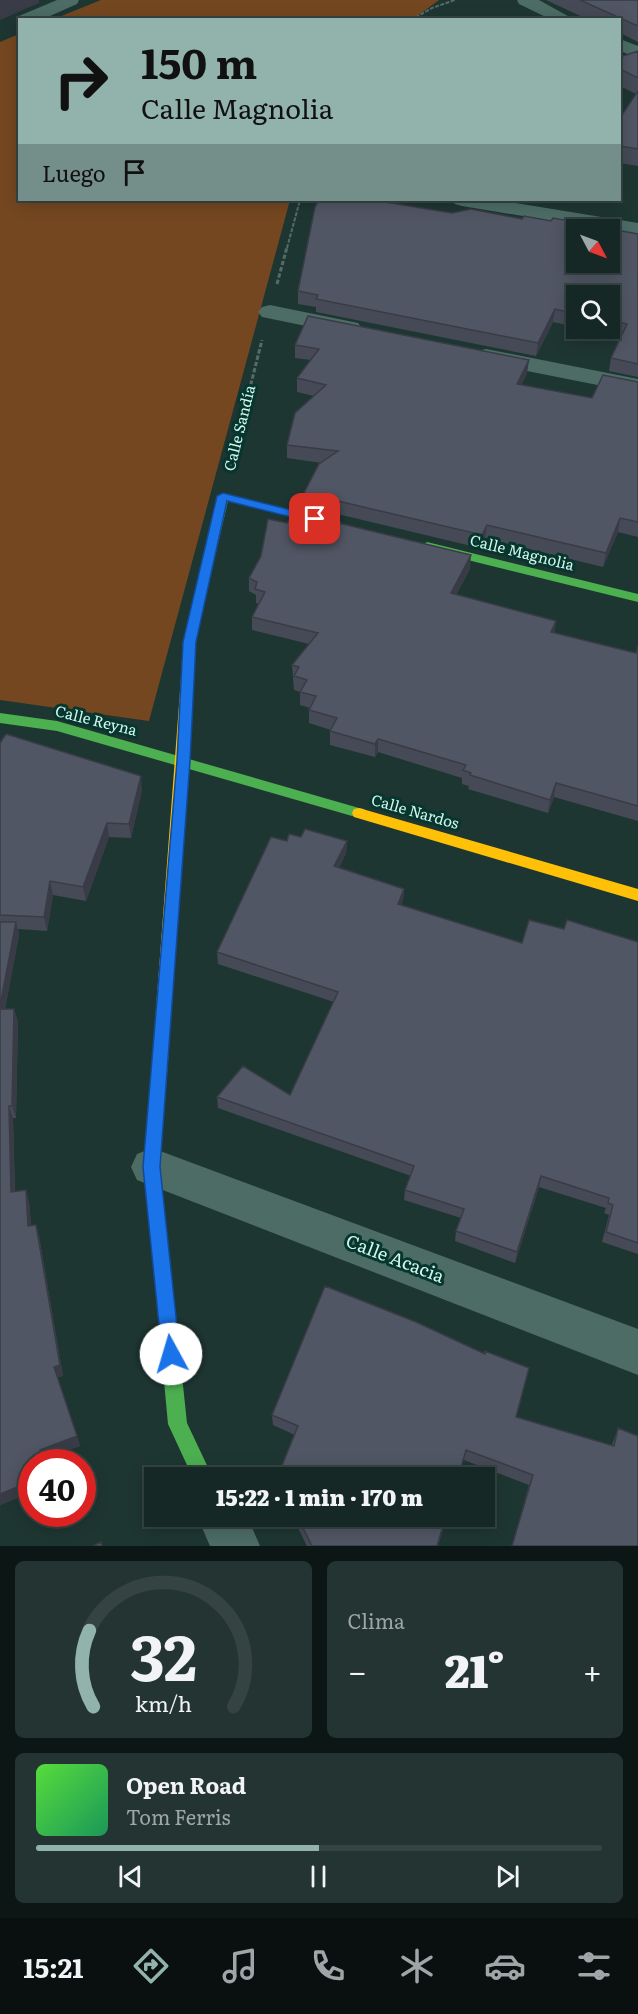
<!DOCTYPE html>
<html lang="es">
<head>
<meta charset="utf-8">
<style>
	body { margin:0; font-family:Literata,serif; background:#233432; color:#f1f3f6; height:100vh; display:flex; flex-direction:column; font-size:22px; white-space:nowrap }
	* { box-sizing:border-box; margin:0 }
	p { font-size:20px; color:#9ea6a7 }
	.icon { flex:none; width:33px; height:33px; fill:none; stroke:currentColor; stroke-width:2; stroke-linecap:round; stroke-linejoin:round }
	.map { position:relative; height:1546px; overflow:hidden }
	.sheet { display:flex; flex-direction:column; gap:15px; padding:15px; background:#0c1615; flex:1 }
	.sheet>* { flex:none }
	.banner { position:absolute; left:18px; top:18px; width:603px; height:183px; border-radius:0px; box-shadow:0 3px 15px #0003,0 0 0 2px #354443; background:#92b3ac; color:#111; overflow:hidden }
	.needle { width:39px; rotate:131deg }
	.tools { position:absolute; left:566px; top:219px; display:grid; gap:12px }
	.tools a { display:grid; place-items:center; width:54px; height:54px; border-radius:0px; background:#162826; box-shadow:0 3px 15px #0003,0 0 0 2px #354443; font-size:30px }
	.speed { position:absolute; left:18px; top:1449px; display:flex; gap:12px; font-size:30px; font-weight:700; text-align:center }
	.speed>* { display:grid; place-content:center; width:78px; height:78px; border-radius:50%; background:#162826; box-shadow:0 3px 15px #0003,0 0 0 2px #354443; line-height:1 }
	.speed .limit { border:9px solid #d22; background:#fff; color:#111 }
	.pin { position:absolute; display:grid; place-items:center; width:51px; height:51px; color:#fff; margin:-26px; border-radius:12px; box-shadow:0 3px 9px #0006 }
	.me { position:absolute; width:66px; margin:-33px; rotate:354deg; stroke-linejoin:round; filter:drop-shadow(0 0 4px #0008) }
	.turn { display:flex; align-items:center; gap:21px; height:126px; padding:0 24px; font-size:27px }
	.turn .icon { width:78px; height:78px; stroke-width:2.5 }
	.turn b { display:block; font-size:42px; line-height:51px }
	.then { display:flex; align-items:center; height:57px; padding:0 24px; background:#0003; gap:12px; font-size:22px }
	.big { font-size:45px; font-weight:800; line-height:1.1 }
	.sheet .tile { flex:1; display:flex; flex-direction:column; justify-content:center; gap:9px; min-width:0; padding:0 21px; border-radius:9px; background:#233432 }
	.sheet .dial { align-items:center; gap:0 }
	.dial svg { height:156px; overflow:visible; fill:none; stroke:#354443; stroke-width:7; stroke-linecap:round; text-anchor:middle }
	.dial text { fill:#f1f3f6; stroke:none }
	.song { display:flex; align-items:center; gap:18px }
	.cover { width:72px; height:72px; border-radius:9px; background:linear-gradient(135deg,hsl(110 70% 55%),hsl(150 70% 35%)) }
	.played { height:6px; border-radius:3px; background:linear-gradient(90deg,#92b3ac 50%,#354443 50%) }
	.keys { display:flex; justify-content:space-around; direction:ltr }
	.heat { display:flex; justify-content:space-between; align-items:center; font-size:33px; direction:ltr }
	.sheet .tiles { flex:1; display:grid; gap:15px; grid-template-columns:1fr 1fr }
	.tile:last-child { grid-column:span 2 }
	.trip { position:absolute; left:144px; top:1467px; width:351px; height:60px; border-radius:0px; background:#162826; box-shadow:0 3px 15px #0003,0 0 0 2px #354443; font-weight:800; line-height:60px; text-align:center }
	.tabs { display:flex; height:96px; justify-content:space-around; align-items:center; background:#09100f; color:#9ea6a7 }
	.tabs .icon { width:42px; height:42px }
	.tabs .on { color:#92b3ac }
	.tabs b { font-size:27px; color:#f1f3f6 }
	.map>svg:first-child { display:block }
	.green { fill:#744720 }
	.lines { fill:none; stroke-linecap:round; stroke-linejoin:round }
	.path-far1 { stroke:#546c68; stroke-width:2; stroke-dasharray:4 1.5; stroke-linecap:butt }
	.path { stroke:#546c68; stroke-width:3; stroke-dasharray:4.5 2; stroke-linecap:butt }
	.street { fill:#4d6c66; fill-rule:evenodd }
	.fast { fill:#4caf50; fill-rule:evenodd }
	.slow { fill:#ffc107; fill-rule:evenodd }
	.wall { fill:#464a56 }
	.shaded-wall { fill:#393c46 }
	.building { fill:#515664; stroke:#393c46; stroke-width:1.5; fill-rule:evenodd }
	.route { fill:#1a73e8; stroke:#114b97; stroke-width:1.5 }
	.labels { text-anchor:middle; stroke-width:6; stroke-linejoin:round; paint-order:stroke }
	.street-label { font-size:15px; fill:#d0f7ed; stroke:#06362d }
	.near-street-label { font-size:18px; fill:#d0f7ed; stroke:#06362d }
</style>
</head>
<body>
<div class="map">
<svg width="638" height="1546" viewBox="0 0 638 1546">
	<rect width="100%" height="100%" fill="#1e3632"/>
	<path class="green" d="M 101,0 L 439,0 L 412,20 L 54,19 Z
		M 19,34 L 20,200 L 290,200 L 149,721 L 0,700 L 0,42 Z"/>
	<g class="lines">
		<path class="path-far1" d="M 411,20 L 432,8 L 455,0
			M 287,248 L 300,200"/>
		<path class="path" d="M 277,284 L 287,247
			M 230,467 L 262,340"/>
		<path class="street" d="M 57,0 L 79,0 L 77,4 L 41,20 L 20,20 L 20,24 L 16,20 L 19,16 Z
			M 517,0 L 539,0 L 575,20 L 552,20 L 519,4 Z
			M 620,39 L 638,46 L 638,58 L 620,51 Z
			M 451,200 L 498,200 L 638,223 L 638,235 L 462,206 L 455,204 Z
			M 270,305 L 358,323 L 362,328 L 358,333 L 350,335 L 262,317 L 258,312 L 262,307 Z
			M 486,349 L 638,379 L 638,393 L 477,361 L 474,356 L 477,351 Z
			M 152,1148 L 638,1329 L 638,1375 L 137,1180 L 131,1167 L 137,1154 Z
			M 197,1516 L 247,1516 L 260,1546 L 210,1546 Z"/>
		<path class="fast" d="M 223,494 L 340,522 L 342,524 L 336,528 L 228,501 L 195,642 L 193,678 L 187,682 L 181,678 L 183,642 L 217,497 Z
			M 427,542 L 638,594 L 638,602 L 423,549 L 421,546 Z
			M 0,713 L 57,721 L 359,808 L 364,809 L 366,813 L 364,817 L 359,818 L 57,731 L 0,723 Z
			M 160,1055 L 166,1057 L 168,1062 L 160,1167 L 187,1423 L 213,1478 L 193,1478 L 168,1424 L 144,1167 L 152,1062 L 154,1057 Z"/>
		<path class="slow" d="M 187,674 L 193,678 L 168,1062 L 166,1067 L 160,1069 L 154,1067 L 152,1062 L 181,678 Z
			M 359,808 L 638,889 L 638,901 L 354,817 L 352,813 L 354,809 Z"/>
	</g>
	<path class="wall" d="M 546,0 L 638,0 L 638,42 L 620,33 L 620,20 L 589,20 Z
		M 638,51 L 638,166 L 620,163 L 620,118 L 636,94 L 620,86 L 620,57 Z
		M 319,200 L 382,200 L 381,201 L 452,213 L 522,219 L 638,234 L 638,377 L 609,371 L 611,358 L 621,336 L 584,328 L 609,328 L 609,296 L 576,296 L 576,327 L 553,322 L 536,356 L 316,312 L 316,307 L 298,304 L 298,291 Z
		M 295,345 L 529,360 L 527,373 L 521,385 L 592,398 L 638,382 L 638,537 L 618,532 L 603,567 L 485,538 L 480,548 L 304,506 L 304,493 L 322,463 L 287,458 L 287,445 L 314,396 L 297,392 L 297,378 L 311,360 L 295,358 Z
		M 470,569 L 456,595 L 556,621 L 554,633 L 636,653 L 638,646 L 638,821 L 554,797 L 548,813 L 468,789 L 469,786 L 462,784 L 462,778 L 378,752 L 375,757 L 330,745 L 330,731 L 331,730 L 309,723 L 309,710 L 310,708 L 300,705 L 300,692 L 294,690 L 292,665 L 309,644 L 252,630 L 252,617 L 259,604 L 256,603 L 256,595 L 249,591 L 249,578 Z
		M 0,743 L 142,790 L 131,838 L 109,837 L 86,901 L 53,895 L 47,931 L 18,929 L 19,935 L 5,1009 L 14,1009 L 18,1022 L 16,1118 L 13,1118 L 15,1192 L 29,1201 L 31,1225 L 36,1225 L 39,1236 L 63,1376 L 57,1377 L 80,1446 L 32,1462 L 32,1492 L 0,1505 Z
		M 301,837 L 347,841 L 346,853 L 339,868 L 404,889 L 403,900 L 401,905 L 522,943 L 564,929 L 638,942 L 638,1254 L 602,1242 L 609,1215 L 604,1213 L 606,1208 L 539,1187 L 515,1263 L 455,1241 L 456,1231 L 461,1218 L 404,1200 L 405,1190 L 411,1176 L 218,1108 L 217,1097 L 290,1095 L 334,1002 L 218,964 L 217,952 L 287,841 Z
		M 272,1415 L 516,1417 L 612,1445 L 618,1428 L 638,1546 L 512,1546 L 529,1485 L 464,1460 L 295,1435 L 273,1425 Z
		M 292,1516 L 447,1516 L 438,1546 L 307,1546 Z"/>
	<path class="shaded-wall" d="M 0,0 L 39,0 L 39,3 L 0,20 Z
		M 555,309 L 553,322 L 536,356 L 538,343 Z
		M 529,360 L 527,373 L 515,397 L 517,384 Z
		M 620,518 L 618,532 L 603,567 L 606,553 Z
		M 487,525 L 485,538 L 480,548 L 482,535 Z
		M 471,555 L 470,569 L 450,607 L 451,593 Z
		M 556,621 L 554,635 L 551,632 Z
		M 378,739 L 378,752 L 375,757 L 375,744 Z
		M 141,776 L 142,790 L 131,838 L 129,824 Z
		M 556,783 L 554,797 L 548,813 L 550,800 Z
		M 107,823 L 109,837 L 86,901 L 83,887 Z
		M 347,841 L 346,853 L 334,878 L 334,866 Z
		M 50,881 L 53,895 L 47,931 L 44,917 Z
		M 404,889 L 403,900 L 397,916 L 398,904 Z
		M 16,922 L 19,935 L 3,1021 L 0,1011 L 0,1006 Z
		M 14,1009 L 18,1022 L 16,1118 L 12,1106 Z
		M 9,1106 L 13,1118 L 15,1204 L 11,1192 Z
		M 541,1176 L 539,1187 L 515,1263 L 517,1252 Z
		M 26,1190 L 29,1201 L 32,1237 L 28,1226 Z
		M 36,1225 L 39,1236 L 63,1376 L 57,1377 L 80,1446 L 43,1459 L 44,1462 L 43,1462 L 40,1450 L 54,1367 Z
		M 32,1481 L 32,1492 L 0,1505 L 0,1494 Z
		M 446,1516 L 447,1516 L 438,1546 L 437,1546 Z"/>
	<path class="building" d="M 580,0 L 638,0 L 638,26 Z
		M 638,51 L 638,78 L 620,69 L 620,57 Z
		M 638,91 L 638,149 L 620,146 L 620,118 Z
		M 319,200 L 373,200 L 452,213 L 471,209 L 522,219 L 524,216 L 551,221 L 553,218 L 638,234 L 638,364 L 611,358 L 627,324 L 609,320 L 609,296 L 576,296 L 576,314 L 555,309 L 538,343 L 316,299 L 318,295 L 298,291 L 315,207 ZM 576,230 L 609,230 L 609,262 L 576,262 Z
		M 308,316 L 529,360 L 517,384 L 592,398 L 603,375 L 638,382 L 638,522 L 620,518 L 606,553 L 487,525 L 482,535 L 304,493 L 319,464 L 338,451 L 287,445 L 295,413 L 326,385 L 297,378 L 319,349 L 295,345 Z
		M 293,512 L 471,555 L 451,593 L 556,621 L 551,632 L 636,653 L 638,646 L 638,806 L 556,783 L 550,800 L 470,775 L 471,773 L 463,770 L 466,765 L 378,739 L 375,744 L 330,731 L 337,718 L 309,710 L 316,696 L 300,692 L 307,680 L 294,676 L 299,667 L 292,665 L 318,633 L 252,617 L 265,592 L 255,589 L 257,582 L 249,578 L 261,556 L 268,519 L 287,523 Z
		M 6,734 L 141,776 L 129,824 L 107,823 L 83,887 L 50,881 L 44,917 L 0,915 L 0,743 Z
		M 305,829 L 347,841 L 334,866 L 404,889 L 398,904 L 522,943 L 529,920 L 564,929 L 567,920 L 638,942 L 638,1243 L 606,1232 L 613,1205 L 608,1203 L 609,1198 L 541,1176 L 517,1252 L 456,1231 L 464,1209 L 405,1190 L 414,1166 L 217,1097 L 243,1066 L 290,1095 L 338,992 L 217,952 L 271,837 L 287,841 L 289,834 L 301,837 Z
		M 0,922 L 16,922 L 0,1006 Z
		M 0,1009 L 14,1009 L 12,1106 L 9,1106 L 11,1192 L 26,1190 L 28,1226 L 36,1225 L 60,1365 L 54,1367 L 77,1436 L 40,1450 L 43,1462 L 32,1462 L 32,1481 L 0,1494 Z
		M 325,1286 L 416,1322 L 485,1354 L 485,1351 L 529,1368 L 516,1417 L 614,1446 L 618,1428 L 638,1436 L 638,1546 L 512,1546 L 533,1475 L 466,1450 L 458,1478 L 279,1478 L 279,1473 L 298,1426 L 272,1415 Z
		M 297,1516 L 446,1516 L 437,1546 L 312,1546 Z
		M 101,1542 L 102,1546 L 93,1546 Z"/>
	<path class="route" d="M 223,493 L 319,517 L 321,519 L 315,523 L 227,501 L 196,642 L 190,761 L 160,1167 L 180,1354 L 177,1360 L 171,1363 L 164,1360 L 162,1354 L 143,1167 L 177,761 L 183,642 L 217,496 Z"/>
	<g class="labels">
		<g class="street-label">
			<text transform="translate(240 428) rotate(-76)" y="5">Calle Sandía</text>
			<text transform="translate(522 553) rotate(14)" y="5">Calle Magnolia</text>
			<text transform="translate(96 721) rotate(14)" y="5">Calle Reyna</text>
			<text transform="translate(415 812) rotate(16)" y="5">Calle Nardos</text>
		</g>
		<g class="near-street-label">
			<text transform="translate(395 1259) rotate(21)" y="6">Calle Acacia</text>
		</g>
	</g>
</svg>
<div class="tools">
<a><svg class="needle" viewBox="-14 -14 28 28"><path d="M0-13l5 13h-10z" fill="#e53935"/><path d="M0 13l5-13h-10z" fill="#9ea6a7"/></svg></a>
<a><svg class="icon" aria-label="search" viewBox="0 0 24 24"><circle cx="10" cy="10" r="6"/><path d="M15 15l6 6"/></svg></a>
</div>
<div class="speed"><div class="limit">40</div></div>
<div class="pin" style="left:315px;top:519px;background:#d93025"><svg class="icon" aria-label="arrive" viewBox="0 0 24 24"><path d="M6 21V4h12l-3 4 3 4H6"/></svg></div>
<svg class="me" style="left:171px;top:1354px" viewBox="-20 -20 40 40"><circle r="19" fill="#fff"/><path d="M0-13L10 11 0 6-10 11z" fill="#1a73e8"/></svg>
<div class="trip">15:22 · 1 min · 170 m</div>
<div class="banner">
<div class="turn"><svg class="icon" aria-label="right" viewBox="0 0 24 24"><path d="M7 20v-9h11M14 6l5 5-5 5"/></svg><div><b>150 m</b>Calle Magnolia</div></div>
<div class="then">Luego<svg class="icon" aria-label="arrive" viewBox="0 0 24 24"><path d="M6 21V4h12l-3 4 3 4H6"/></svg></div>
</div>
</div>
<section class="sheet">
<div class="tiles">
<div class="tile dial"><svg viewBox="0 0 100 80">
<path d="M14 69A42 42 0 1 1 86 69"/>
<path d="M14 69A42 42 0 0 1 12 30" stroke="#92b3ac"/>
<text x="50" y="56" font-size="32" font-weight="700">32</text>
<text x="50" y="72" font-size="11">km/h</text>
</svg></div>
<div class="tile"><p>Clima</p>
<div class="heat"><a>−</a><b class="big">21°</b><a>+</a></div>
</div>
<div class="tile">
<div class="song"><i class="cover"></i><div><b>Open Road</b><p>Tom Ferris</p></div></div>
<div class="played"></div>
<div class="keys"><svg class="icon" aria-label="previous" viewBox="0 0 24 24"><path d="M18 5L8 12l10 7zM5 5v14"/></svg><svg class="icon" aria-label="pause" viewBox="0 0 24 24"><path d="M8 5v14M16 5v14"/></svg><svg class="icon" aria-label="next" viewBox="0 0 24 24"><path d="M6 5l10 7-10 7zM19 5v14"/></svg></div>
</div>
</div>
</section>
<nav class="tabs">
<b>15:21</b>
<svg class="icon on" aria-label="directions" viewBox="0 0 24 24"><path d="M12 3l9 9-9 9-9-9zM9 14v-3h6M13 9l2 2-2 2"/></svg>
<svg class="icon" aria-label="music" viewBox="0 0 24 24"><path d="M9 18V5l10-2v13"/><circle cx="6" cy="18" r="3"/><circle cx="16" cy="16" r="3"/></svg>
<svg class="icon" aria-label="phone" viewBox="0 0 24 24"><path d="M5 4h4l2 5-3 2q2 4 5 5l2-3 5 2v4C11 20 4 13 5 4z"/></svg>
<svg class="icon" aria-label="climate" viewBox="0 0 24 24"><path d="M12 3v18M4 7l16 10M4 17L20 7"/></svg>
<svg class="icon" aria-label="car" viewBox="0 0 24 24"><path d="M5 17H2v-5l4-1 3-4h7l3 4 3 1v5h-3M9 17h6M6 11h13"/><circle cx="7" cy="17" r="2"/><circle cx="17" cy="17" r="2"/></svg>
<svg class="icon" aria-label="filters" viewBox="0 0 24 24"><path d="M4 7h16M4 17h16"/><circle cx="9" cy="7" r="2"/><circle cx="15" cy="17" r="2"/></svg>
</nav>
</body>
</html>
